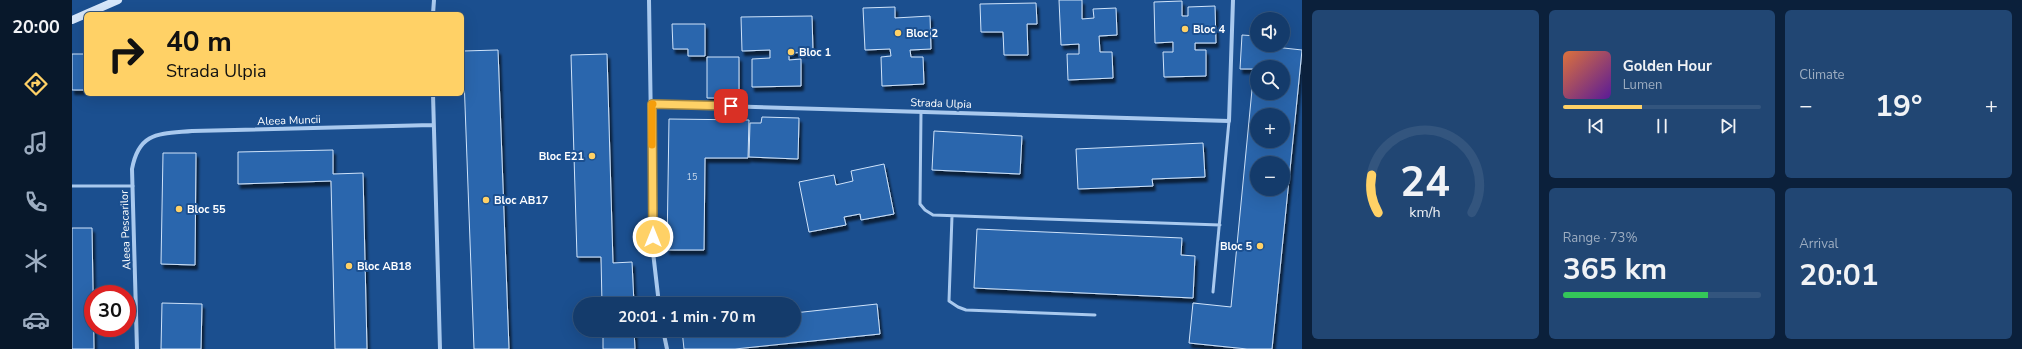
<!DOCTYPE html>
<html lang="en">
<head>
<meta charset="utf-8">
<style>
	body { margin:0; font-family:"Nunito Sans",sans-serif; background:#214673; color:#f1f3f6; height:100vh; display:flex; flex-direction:column; font-size:15px; white-space:nowrap }
	* { box-sizing:border-box; margin:0 }
	p { font-size:13px; color:#9dadc1 }
	.icon { flex:none; width:22px; height:22px; fill:none; stroke:currentColor; stroke-width:2; stroke-linecap:round; stroke-linejoin:round }
	.map { position:relative; flex:1; overflow:hidden }
	.details { display:flex; flex-direction:column; gap:10px; padding:10px; background:#0b203b; width:720px }
	.details>* { flex:none }
	.hud { position:absolute; left:12px; top:12px; width:380px; height:84px; border-radius:6px; box-shadow:0 4px 16px #0002,0 0 0 1px #33557e; background:#ffd166; color:#111; overflow:hidden }
	.fabs { position:absolute; left:1178px; top:12px; display:grid; gap:8px }
	.fabs a { display:grid; place-items:center; width:40px; height:40px; border-radius:50%; background:#143b6b; box-shadow:0 4px 16px #0002,0 0 0 1px #33557e; font-size:20px }
	.speed { position:absolute; left:12px; top:285px; display:flex; gap:8px; font-size:20px; font-weight:700; text-align:center }
	.speed>* { display:grid; place-content:center; width:52px; height:52px; border-radius:50%; background:#143b6b; box-shadow:0 4px 16px #0002,0 0 0 1px #33557e; line-height:1 }
	.speed .limit { border:6px solid #d22; background:#fff; color:#111 }
	.pin { position:absolute; display:grid; place-items:center; width:34px; height:34px; color:#fff; margin:-17px; border-radius:8px; box-shadow:0 2px 6px #0006 }
	.me { position:absolute; width:44px; margin:-22px; rotate:0deg; stroke-linejoin:round; filter:drop-shadow(0 0 3px #0008) }
	.turn { display:flex; align-items:center; gap:14px; height:84px; padding:0 16px; font-size:18px }
	.turn .icon { width:52px; height:52px; stroke-width:2.5 }
	.turn b { display:block; font-size:28px; line-height:34px }
	.big { font-size:30px; font-weight:700; line-height:1.1 }
	.details .card { flex:1; display:flex; flex-direction:column; justify-content:center; gap:6px; min-width:0; padding:0 14px; border-radius:6px; background:#214673 }
	.details .dial { align-items:center; gap:0 }
	.dial svg { height:104px; overflow:visible; fill:none; stroke:#33557e; stroke-width:7; stroke-linecap:round; text-anchor:middle }
	.dial text { fill:#f1f3f6; stroke:none }
	.song { display:flex; align-items:center; gap:12px }
	.cover { width:48px; height:48px; border-radius:6px; background:linear-gradient(135deg,hsl(20 70% 55%),hsl(270 70% 35%)) }
	.played { height:4px; border-radius:2px; background:linear-gradient(90deg,#ffd166 40%,#33557e 40%) }
	.keys { display:flex; justify-content:space-around; direction:ltr }
	.heat { display:flex; justify-content:space-between; align-items:center; font-size:22px; direction:ltr }
	.charge { height:6px; border-radius:3px; background:linear-gradient(90deg,#34c759 73%,#33557e 0) }
	.details .tiles { flex:1; display:grid; gap:10px; grid-template-columns:repeat(3,1fr) }
	.card:first-child { grid-row:span 2 }
	.trip { position:absolute; left:501px; top:297px; width:228px; height:40px; border-radius:20px; background:#143b6b; box-shadow:0 4px 16px #0002,0 0 0 1px #33557e; font-weight:700; line-height:40px; text-align:center }
	main { display:flex; flex:1; min-height:0 }
	.tab-bar { display:flex; flex-direction:column; width:72px; justify-content:space-around; align-items:center; background:#08182b; color:#9dadc1 }
	.tab-bar .icon { width:28px; height:28px }
	.tab-bar .current { color:#ffd166 }
	.tab-bar b { font-size:18px; color:#f1f3f6 }
	.map>svg:first-child { display:block }
	.building { fill:#2a66ad; stroke:#cfe3fa; fill-rule:evenodd; filter:url(#shadow) }
	.lines { fill:none; stroke-linecap:round; stroke-linejoin:round }
	.lane { stroke:#a9c9ee; stroke-width:3 }
	.street { stroke:#a9c9ee; stroke-width:4 }
	.secondary { stroke:#d6e6fa; stroke-width:8 }
	.route-casing { stroke:#a68842; stroke-width:10 }
	.route { stroke:#ffd166; stroke-width:7 }
	.slow { stroke:#f59e0b; stroke-width:7 }
	.poi-dot { fill:#ffd166; stroke:#1b4f8f; stroke-width:1.5 }
	.labels { text-anchor:middle; stroke-width:4; stroke-linejoin:round; paint-order:stroke }
	.number-label { font-size:9px; fill:#cad9ea }
	.poi-label { font-size:11px; font-weight:bold; fill:#fff; stroke:#1b4f8f; text-anchor:start }
	.street-label { font-size:11px; fill:#fff; stroke:#1b4f8f }
</style>
</head>
<body>
<main>
<nav class="tab-bar">
<b>20:00</b>
<svg class="icon current" aria-label="directions" viewBox="0 0 24 24"><path d="M12 3l9 9-9 9-9-9zM9 14v-3h6M13 9l2 2-2 2"/></svg>
<svg class="icon" aria-label="music" viewBox="0 0 24 24"><path d="M9 18V5l10-2v13"/><circle cx="6" cy="18" r="3"/><circle cx="16" cy="16" r="3"/></svg>
<svg class="icon" aria-label="phone" viewBox="0 0 24 24"><path d="M5 4h4l2 5-3 2q2 4 5 5l2-3 5 2v4C11 20 4 13 5 4z"/></svg>
<svg class="icon" aria-label="climate" viewBox="0 0 24 24"><path d="M12 3v18M4 7l16 10M4 17L20 7"/></svg>
<svg class="icon" aria-label="car" viewBox="0 0 24 24"><path d="M5 17H2v-5l4-1 3-4h7l3 4 3 1v5h-3M9 17h6M6 11h13"/><circle cx="7" cy="17" r="2"/><circle cx="17" cy="17" r="2"/></svg>
</nav>
<div class="map">
<svg width="1230" height="349" viewBox="0 0 1230 349">
	<defs>
		<filter id="shadow"><feDropShadow dx="2.5" dy="4.5" stdDeviation="1" flood-color="#0009"/></filter>
	</defs>
	<rect width="100%" height="100%" fill="#1b4f8f"/>
	<path class="building" d="M 987,0 L 1010,0 L 1010,19 L 1022,18 L 1021,9 L 1044,8 L 1045,35 L 1027,36 L 1028,52 L 1040,52 L 1041,78 L 996,80 L 995,54 L 1007,54 L 1007,44 L 989,45 Z
		M 1110,1 L 1110,16 L 1116,16 L 1116,7 L 1143,6 L 1144,43 L 1123,43 L 1123,50 L 1134,50 L 1134,76 L 1092,77 L 1091,52 L 1101,52 L 1101,42 L 1083,43 L 1082,2 Z
		M 964,3 L 965,24 L 955,24 L 956,55 L 932,55 L 931,32 L 909,32 L 908,4 Z
		M 823,7 L 823,18 L 858,16 L 859,49 L 838,50 L 839,57 L 851,57 L 852,84 L 810,86 L 809,57 L 819,56 L 818,49 L 793,50 L 791,8 Z
		M 740,16 L 741,52 L 717,53 L 717,60 L 729,59 L 729,86 L 680,87 L 680,59 L 698,58 L 698,50 L 670,51 L 669,17 Z
		M 600,24 L 633,24 L 633,56 L 616,56 L 616,49 L 601,49 Z
		M 1170,35 L 1185,36 L 1184,45 L 1230,50 L 1200,349 L 1175,349 L 1117,343 L 1121,303 L 1159,307 L 1182,69 L 1168,69 ZM 1185,67 L 1211,67 L 1211,93 L 1185,93 ZM 1185,115 L 1211,115 L 1211,141 L 1185,141 ZM 1185,163 L 1211,163 L 1211,189 L 1185,189 Z
		M 426,50 L 437,349 L 402,349 L 391,51 Z
		M 0,54 L 14,54 L 14,90 L 0,90 Z
		M 535,54 L 541,263 L 560,262 L 562,304 L 530,304 L 529,257 L 505,257 L 499,55 Z
		M 635,57 L 667,57 L 667,98 L 635,98 Z
		M 690,117 L 727,118 L 726,159 L 677,157 L 678,123 L 689,123 Z
		M 597,119 L 677,120 L 676,158 L 633,158 L 632,250 L 595,250 Z
		M 862,131 L 950,136 L 948,174 L 860,170 Z
		M 1131,143 L 1133,177 L 1080,179 L 1081,186 L 1006,189 L 1004,149 Z
		M 261,150 L 261,174 L 291,173 L 295,349 L 263,349 L 259,181 L 166,184 L 166,152 Z
		M 91,153 L 124,153 L 123,265 L 89,264 Z
		M 812,164 L 822,214 L 789,220 L 788,214 L 772,217 L 774,225 L 737,232 L 727,182 L 762,175 L 764,185 L 781,181 L 779,171 Z
		M 0,228 L 20,228 L 22,349 L 0,349 Z
		M 905,229 L 1110,238 L 1109,255 L 1123,256 L 1121,298 L 902,288 Z
		M 90,303 L 130,304 L 129,349 L 89,349 Z
		M 805,304 L 808,334 L 663,349 L 612,349 L 610,330 L 722,330 L 722,313 Z
		M 531,330 L 562,330 L 563,349 L 531,349 Z"/>
	<g class="lines">
		<path class="lane" d="M 849,112 L 848,204 L 853,210 L 861,215 L 1148,225
			M 0,186 L 61,186
			M 880,216 L 877,301 L 886,307 L 894,310 L 1023,315
			M 1141,292 L 1157,121"/>
		<path class="street" d="M 577,0 L 581,252 L 587,304
			M 361,14 L 362,0
			M 361,94 L 368,349
			M 580,104 L 1157,121 L 1161,0
			M 591,330 L 595,349
			M 65,349 L 60,169 C 67,131 88,134 120,131 L 360,125"/>
		<path class="secondary" d="M 14,14 L 46,0
			M 0,20 L 14,14"/>
	</g>
	<g class="lines">
		<defs>
			<path id="route" d="M 581,237 L 580,104 L 659,106"/>
		</defs>
		<use href="#route" class="route-casing"/>
		<use href="#route" class="route"/>
		<path class="slow" d="M 580,145 L 580,104 L 581,104"/>
	</g>
	<g class="poi-dot">
		<circle cx="1113" cy="29" r="4"/>
		<circle cx="826" cy="33" r="4"/>
		<circle cx="719" cy="52" r="4"/>
		<circle cx="520" cy="156" r="4"/>
		<circle cx="414" cy="200" r="4"/>
		<circle cx="107" cy="209" r="4"/>
		<circle cx="1188" cy="246" r="4"/>
		<circle cx="277" cy="266" r="4"/>
	</g>
	<g class="labels">
		<g class="number-label">
			<text x="620" y="180">15</text>
		</g>
		<g class="poi-label">
			<text x="1121" y="33">Bloc 4</text>
			<text x="834" y="37">Bloc 2</text>
			<text x="727" y="56">Bloc 1</text>
			<text x="512" y="160" text-anchor="end">Bloc E21</text>
			<text x="422" y="204">Bloc AB17</text>
			<text x="115" y="213">Bloc 55</text>
			<text x="1180" y="250" text-anchor="end">Bloc 5</text>
			<text x="285" y="270">Bloc AB18</text>
		</g>
		<g class="street-label">
			<text transform="translate(869 103) rotate(2)" y="4">Strada Ulpia</text>
			<text transform="translate(217 120) rotate(-2)" y="4">Aleea Muncii</text>
			<text transform="translate(53 230) rotate(-92)" y="4">Aleea Pescarilor</text>
		</g>
	</g>
</svg>
<div class="fabs">
<a><svg class="icon" aria-label="sound" viewBox="0 0 24 24"><path d="M4 9h4l5-4v14l-5-4H4zM17 9q2 3 0 6"/></svg></a>
<a><svg class="icon" aria-label="search" viewBox="0 0 24 24"><circle cx="10" cy="10" r="6"/><path d="M15 15l6 6"/></svg></a>
<a>+</a>
<a>−</a>
</div>
<div class="speed"><div class="limit">30</div></div>
<div class="pin" style="left:659px;top:106px;background:#d93025"><svg class="icon" aria-label="arrive" viewBox="0 0 24 24"><path d="M6 21V4h12l-3 4 3 4H6"/></svg></div>
<svg class="me" style="left:581px;top:237px" viewBox="-20 -20 40 40"><circle r="17" fill="#ffd166" stroke="#fff" stroke-width="3"/><path d="M0-11L8 9 0 5-8 9z" fill="#fff"/></svg>
<div class="trip">20:01 · 1 min · 70 m</div>
<div class="hud">
<div class="turn"><svg class="icon" aria-label="right" viewBox="0 0 24 24"><path d="M7 20v-9h11M14 6l5 5-5 5"/></svg><div><b>40 m</b>Strada Ulpia</div></div>
</div>
</div>
<section class="details">
<div class="tiles">
<div class="card dial"><svg viewBox="0 0 100 80">
<path d="M14 69A42 42 0 1 1 86 69"/>
<path d="M14 69A42 42 0 0 1 9 40" stroke="#ffd166"/>
<text x="50" y="56" font-size="32" font-weight="700">24</text>
<text x="50" y="72" font-size="11">km/h</text>
</svg></div>
<div class="card">
<div class="song"><i class="cover"></i><div><b>Golden Hour</b><p>Lumen</p></div></div>
<div class="played"></div>
<div class="keys"><svg class="icon" aria-label="previous" viewBox="0 0 24 24"><path d="M18 5L8 12l10 7zM5 5v14"/></svg><svg class="icon" aria-label="pause" viewBox="0 0 24 24"><path d="M8 5v14M16 5v14"/></svg><svg class="icon" aria-label="next" viewBox="0 0 24 24"><path d="M6 5l10 7-10 7zM19 5v14"/></svg></div>
</div>
<div class="card"><p>Climate</p>
<div class="heat"><a>−</a><b class="big">19°</b><a>+</a></div>
</div>
<div class="card"><p>Range · 73%</p><b class="big">365 km</b><div class="charge"></div></div>
<div class="card"><p>Arrival</p><b class="big">20:01</b></div>
</div>
</section>
</main>
</body>
</html>
